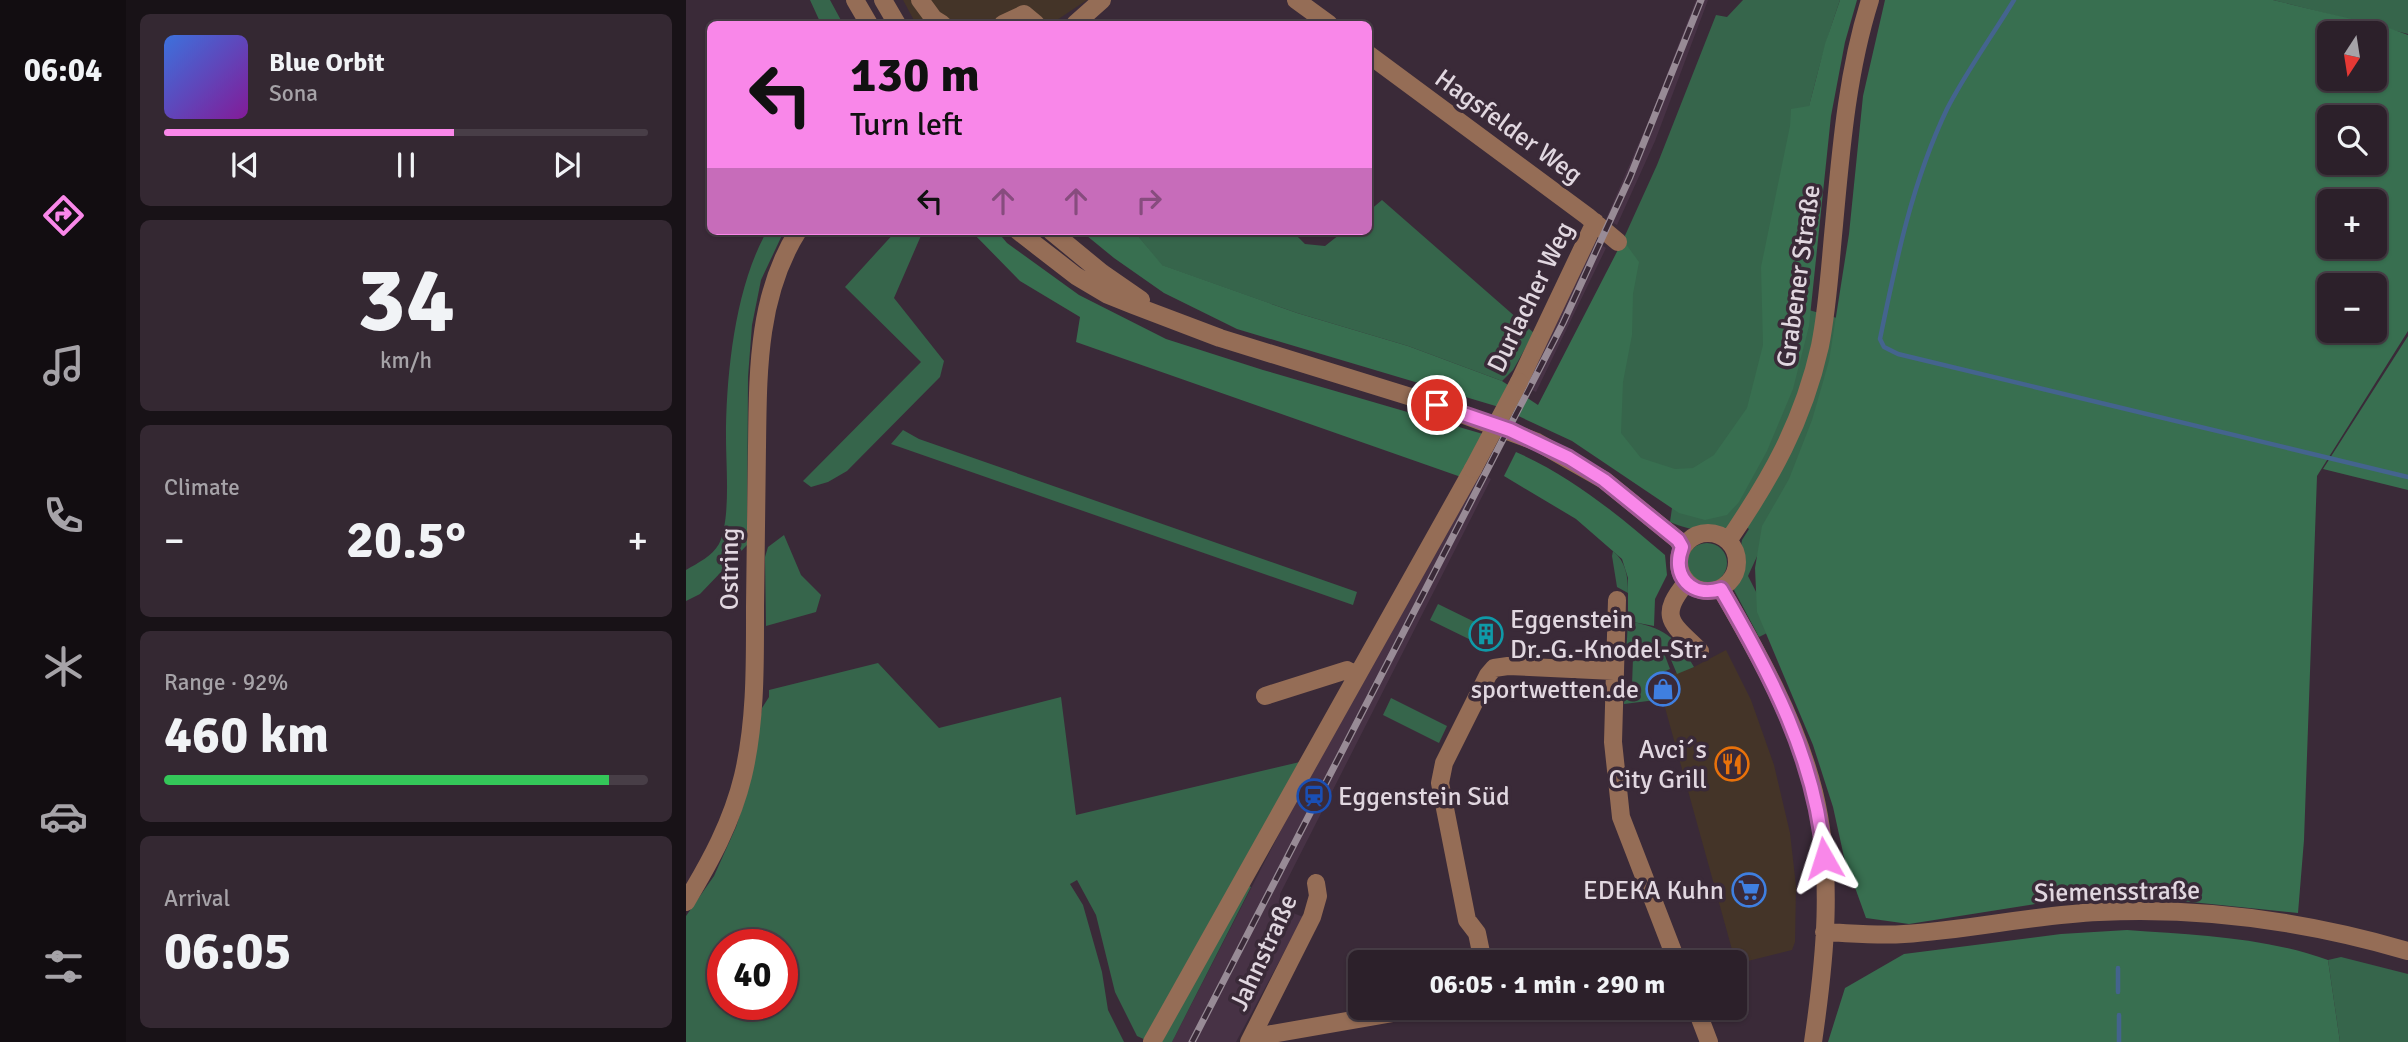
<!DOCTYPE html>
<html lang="en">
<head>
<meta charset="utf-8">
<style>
	body { margin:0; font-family:Signika,sans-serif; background:#342832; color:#f1f3f6; height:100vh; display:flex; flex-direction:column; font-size:26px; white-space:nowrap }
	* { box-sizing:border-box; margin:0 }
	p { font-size:23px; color:#a6a3a8 }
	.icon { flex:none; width:38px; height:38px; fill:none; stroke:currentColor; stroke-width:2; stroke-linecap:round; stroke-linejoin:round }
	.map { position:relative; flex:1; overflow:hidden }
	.sheet { display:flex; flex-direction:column; gap:14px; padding:14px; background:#181217; width:560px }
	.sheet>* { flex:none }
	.banner { position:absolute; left:21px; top:21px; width:665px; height:214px; border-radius:10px; box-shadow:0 2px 5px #0004,0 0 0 2px #483e47; background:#f987e9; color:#111; overflow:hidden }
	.needle { width:46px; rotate:192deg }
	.controls { position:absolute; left:1631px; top:21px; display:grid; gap:14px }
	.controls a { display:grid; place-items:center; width:70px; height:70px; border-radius:10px; background:#2c202a; box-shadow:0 2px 5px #0004,0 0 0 2px #483e47; font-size:35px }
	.speed { position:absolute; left:21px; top:929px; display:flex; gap:14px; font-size:35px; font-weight:700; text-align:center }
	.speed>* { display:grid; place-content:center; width:91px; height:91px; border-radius:50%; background:#2c202a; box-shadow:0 2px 5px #0004,0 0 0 2px #483e47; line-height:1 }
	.speed .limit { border:10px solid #d22; background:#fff; color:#111 }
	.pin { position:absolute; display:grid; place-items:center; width:60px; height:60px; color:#fff; margin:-30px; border:4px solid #fff; border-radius:50%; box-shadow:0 2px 7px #0007 }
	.me { position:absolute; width:77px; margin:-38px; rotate:354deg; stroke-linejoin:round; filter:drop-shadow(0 0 5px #0008) }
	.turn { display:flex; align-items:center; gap:24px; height:147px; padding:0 28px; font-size:32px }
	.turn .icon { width:91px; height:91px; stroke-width:2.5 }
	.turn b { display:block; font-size:49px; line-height:60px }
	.lanes { display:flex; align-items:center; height:66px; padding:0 28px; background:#0003; justify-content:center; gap:35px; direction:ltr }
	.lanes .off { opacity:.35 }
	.big { font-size:52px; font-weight:700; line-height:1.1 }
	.sheet .widget { flex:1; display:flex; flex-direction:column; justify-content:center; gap:10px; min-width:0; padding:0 24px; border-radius:10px; background:#342832 }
	.sheet .dial { align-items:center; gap:0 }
	.dial b { font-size:91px; line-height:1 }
	.song { display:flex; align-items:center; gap:21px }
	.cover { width:84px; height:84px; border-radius:10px; background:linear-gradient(135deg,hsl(220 70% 55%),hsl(290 70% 35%)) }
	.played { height:7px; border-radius:4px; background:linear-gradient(90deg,#f987e9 60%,#483e47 60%) }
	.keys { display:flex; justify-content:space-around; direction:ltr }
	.heat { display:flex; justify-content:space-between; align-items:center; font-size:38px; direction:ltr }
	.charge { height:10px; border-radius:5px; background:linear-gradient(90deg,#34c759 92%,#483e47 0) }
	.trip { position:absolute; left:662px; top:950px; width:399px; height:70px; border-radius:10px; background:#2c202a; box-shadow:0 2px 5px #0004,0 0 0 2px #483e47; font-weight:700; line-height:70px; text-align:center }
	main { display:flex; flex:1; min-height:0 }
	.tab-bar { display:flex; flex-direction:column; width:126px; justify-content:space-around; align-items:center; background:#120d11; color:#a6a3a8 }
	.tab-bar .icon { width:49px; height:49px }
	.tab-bar .current { color:#f987e9 }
	.tab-bar b { font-size:32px; color:#f1f3f6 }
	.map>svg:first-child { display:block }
	.commercial { fill:#443428 }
	.built { fill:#473245 }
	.green { fill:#36654b; fill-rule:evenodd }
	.forest { fill:#386f50; fill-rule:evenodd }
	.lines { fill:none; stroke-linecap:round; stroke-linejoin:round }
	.stream { stroke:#44648e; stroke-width:4.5 }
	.minor { stroke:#956d56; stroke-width:18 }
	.rail-casing { stroke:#988b96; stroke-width:7 }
	.rail { stroke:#3a2a38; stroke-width:4.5; stroke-dasharray:13; stroke-linecap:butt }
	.minor-bridge { stroke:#956d56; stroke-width:18 }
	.route-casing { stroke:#a25897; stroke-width:18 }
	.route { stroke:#f987e9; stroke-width:12 }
	.labels { text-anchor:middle; stroke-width:7; stroke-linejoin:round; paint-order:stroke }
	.street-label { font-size:26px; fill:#e1d7e0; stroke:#3a2a38 }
	.poi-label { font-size:26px; fill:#e1d7e0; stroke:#3a2a38; text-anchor:end }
</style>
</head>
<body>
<main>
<nav class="tab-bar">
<b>06:04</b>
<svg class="icon current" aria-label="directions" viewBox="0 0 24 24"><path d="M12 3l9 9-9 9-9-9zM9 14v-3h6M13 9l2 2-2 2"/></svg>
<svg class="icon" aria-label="music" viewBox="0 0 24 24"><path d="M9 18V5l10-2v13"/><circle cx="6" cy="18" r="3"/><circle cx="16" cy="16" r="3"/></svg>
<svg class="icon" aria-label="phone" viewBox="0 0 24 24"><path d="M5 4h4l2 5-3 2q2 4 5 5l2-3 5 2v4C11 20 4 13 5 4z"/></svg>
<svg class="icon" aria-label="climate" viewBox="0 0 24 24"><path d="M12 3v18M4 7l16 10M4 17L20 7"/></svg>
<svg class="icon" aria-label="car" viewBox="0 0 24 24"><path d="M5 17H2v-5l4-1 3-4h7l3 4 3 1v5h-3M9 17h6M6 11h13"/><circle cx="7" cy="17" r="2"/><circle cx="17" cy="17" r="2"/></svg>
<svg class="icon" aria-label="filters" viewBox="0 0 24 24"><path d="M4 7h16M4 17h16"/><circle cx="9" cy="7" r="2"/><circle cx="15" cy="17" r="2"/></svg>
</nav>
<section class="sheet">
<div class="widget">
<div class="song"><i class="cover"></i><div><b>Blue Orbit</b><p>Sona</p></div></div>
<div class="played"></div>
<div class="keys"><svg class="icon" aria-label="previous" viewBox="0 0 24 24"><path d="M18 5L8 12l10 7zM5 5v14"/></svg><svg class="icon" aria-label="pause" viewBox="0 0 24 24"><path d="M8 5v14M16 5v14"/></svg><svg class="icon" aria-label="next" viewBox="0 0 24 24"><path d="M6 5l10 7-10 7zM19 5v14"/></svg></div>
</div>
<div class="widget dial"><b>34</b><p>km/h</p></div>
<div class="widget"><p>Climate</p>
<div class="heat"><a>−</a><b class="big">20.5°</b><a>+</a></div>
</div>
<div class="widget"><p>Range · 92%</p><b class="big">460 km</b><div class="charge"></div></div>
<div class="widget"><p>Arrival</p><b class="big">06:05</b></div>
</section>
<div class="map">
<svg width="1722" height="1042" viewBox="0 0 1722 1042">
	<rect width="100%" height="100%" fill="#3a2a38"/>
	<path class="commercial" d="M 217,0 L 401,0 L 365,24 L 230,24 Z
		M 1040,650 L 1065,700 L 1088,765 L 1104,833 L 1110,886 L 1109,942 L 1106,950 L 1050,964 L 978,704 L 973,703 L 970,700 L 978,677 L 1008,667 Z"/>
	<path class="built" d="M 1010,0 L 1022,0 L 969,141 L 931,225 L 920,219 L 965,115 Z
		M 910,241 L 920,248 L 850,392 L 838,386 Z
		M 791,471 L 805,479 L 594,894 L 594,901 L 600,910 L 617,917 L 550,1042 L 486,1042 L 666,692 Z"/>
	<path class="green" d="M 124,0 L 144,0 L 157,24 L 135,24 Z
		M 1057,0 L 1154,0 C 1120,97 1104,199 1084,299 L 1158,320 L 1146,393 L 1062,576 L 1089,629 L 1073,637 L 1048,590 L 1056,540 L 1063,529 L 1050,520 C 1047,523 1045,526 1041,528 C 1027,536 997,528 984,522 L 988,494 L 924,444 L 937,240 L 971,165 L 1030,15 L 1041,17 Z
		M 1587,0 L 1722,0 L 1722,34 Z
		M 696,200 L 848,333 L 827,370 L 816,381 L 722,346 L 611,313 L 475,265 L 448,231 L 606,231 L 619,244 L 639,246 L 658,231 L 682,231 L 683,211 Z
		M 81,231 L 98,231 L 75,280 L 66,325 L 62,377 L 61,545 L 14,594 L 0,601 L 0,570 C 12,563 26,556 33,544 C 45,519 40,467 40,438 C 40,375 49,287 81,231 Z
		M 210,231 L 237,231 L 208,298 L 258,361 L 254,377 L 161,471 L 142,482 L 125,487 L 117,481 L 235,362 L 159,287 Z
		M 217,430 L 233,439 L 671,592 L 667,605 L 205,444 Z
		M 98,535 L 115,575 L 135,595 L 130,612 L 80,626 L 79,557 L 82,547 Z
		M1001 563a20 20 0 1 1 40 0a20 20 0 1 1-40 0Z
		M 927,551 C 940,562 942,576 942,593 L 931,587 L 926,556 Z
		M 752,604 L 799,627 L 791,643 L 744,620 Z
		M 942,621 C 976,627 991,637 1008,667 L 991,674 L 980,648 L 952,643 L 943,657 L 940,656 Z
		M 954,649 L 978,653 L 984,669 L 975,673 L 974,676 L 978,677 L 970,700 L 938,704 L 939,685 L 946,685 L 947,658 Z
		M 192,663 L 253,728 L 375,697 L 390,815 L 618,761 L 462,1041 L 451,1036 L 429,992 L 410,915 L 391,880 L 384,884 L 397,905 L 416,972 L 422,1010 L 438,1042 L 0,1042 L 0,916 L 28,876 L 50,827 L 62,790 L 76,708 L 83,697 L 83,690 ZM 37,945 L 96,945 L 96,1004 L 37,1004 Z
		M 705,698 L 761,726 L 753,743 L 697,715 Z
		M 559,884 L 565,887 L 486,1042 L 471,1042 Z
		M 1655,957 L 1722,974 L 1722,1042 L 1654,1042 L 1642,960 Z"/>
	<path class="forest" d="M 1154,0 L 1171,0 L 1159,42 L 1145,116 L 1123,326 L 1107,389 L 1081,451 L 1053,502 L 1041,515 L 1019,520 L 993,513 L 886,441 L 813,407 L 551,329 L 478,293 L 428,258 L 395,231 L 448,231 L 476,265 L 611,313 L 722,346 L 816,381 L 852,405 L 937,240 L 953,262 L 947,294 L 946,335 L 937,382 L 935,433 L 955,458 L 989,469 L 1007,468 L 1028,455 L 1061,408 L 1077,345 L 1075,267 L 1104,126 L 1105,109 L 1123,106 L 1139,44 Z
		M 1199,0 L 1587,0 L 1703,28 L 1722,35 L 1722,331 L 1631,476 L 1618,840 L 1612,913 L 1486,900 L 1362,902 L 1223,924 L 1180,918 L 1158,857 L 1147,807 L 1127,745 L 1071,612 L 1069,568 L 1076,526 L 1103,479 L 1126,420 L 1143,361 L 1163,234 L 1177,96 ZM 1689,33 L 1689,79 L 1643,79 L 1643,33 ZM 1689,117 L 1689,163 L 1643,163 L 1643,117 ZM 1689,201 L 1689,247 L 1643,247 L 1643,201 ZM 1689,285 L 1689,331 L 1643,331 L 1643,285 Z
		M 285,231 L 311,231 L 321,243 L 393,295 L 480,339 L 577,370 L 797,434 L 775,477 L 390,342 L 394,317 L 334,281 Z
		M 1722,336 L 1722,490 L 1637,469 Z
		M 830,452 C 887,477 932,515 979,555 L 981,575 L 969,599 L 968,626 L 942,621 L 942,578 L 936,559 L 890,519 L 818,476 Z
		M 1441,930 C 1509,935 1578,937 1642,960 L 1654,1042 L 1142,1042 L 1159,988 L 1218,954 L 1375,934 Z"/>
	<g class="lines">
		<path class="stream" d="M 1328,0 C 1306,36 1280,72 1261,109 C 1226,182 1210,261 1194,339 L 1198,347 L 1212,354 L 1722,477
			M 1432,968 L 1432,992
			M 1433,1015 L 1433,1042"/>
		<path class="minor" d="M 169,0 L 183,24
			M 197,0 L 211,24
			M 234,0 L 248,19 L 256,24
			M 610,0 L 643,24
			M 317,24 L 338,14 L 350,24
			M 389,24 L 416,0
			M 682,54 L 901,216 L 932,242
			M 332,231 L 390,276 L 422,295 L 447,305 L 534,338 L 751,405 L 851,442 L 918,480 L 992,540 L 996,547
			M 365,231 L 416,273 L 455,300
			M 833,382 L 909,222
			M993 562a29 29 0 1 1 58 0a29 29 0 1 1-58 0Z
			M 1042,541 C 1085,478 1117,422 1134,346 C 1142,306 1144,265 1148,225 C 1155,149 1161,73 1184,0
			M 1000,583 C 971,618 987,624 1014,651
			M 1035,589 C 1072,653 1110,720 1128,792 C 1148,874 1139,960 1127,1042
			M 931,600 L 927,742 L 935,817 L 991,962
			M 579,696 L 661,670 L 670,675
			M 0,902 C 24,862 46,822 57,776 C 70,721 69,663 69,607 C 70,553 70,500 71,447 C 72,373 71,296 112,231
			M 1138,932 C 1164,933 1191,936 1218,934 C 1283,930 1347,915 1413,912 C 1516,907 1623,922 1722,951
			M 797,962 L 791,933 L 781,920 L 754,783 L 758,763 L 802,675 L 808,668 L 822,666 L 928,671
			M 1010,1008 L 1023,1042
			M 569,1030 L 580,1035 L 736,1008
			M 466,1042 L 787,469
			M 563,1042 L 626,917 L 632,896 L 630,883"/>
		<defs>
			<path id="rail" d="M 506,1042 L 877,323 L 944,177 L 1015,0"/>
		</defs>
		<use href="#rail" class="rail-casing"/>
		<use href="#rail" class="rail"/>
		<path class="minor-bridge" d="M 787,469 L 833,382"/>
	</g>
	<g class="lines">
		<defs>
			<path id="route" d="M 751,405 L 824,430 L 883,458 L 918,480 L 992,540 L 996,547 C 985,576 1005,598 1035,589 C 1084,673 1130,759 1138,858"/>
		</defs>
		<use href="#route" class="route-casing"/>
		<use href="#route" class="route"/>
	</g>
	<defs>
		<symbol id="building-ring" viewBox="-11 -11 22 22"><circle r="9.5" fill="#3a2a38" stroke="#0f9aa8" stroke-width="1.5"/><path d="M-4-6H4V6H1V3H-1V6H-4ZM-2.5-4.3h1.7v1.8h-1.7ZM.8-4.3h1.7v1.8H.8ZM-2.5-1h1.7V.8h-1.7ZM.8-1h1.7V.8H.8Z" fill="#0f9aa8"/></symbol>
		<symbol id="shop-ring" viewBox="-11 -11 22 22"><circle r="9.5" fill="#3a2a38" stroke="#3f7fe0" stroke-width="1.5"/><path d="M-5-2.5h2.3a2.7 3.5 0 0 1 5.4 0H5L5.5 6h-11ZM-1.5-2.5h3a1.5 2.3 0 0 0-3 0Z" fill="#3f7fe0"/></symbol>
		<symbol id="restaurant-ring" viewBox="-11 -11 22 22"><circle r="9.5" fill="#3a2a38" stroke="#e8710a" stroke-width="1.5"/><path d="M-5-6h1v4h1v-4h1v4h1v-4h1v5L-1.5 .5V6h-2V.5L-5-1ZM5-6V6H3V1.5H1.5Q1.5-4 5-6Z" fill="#e8710a"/></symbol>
		<symbol id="station-ring" viewBox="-11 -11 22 22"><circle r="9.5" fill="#3a2a38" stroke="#1a4fb4" stroke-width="1.5"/><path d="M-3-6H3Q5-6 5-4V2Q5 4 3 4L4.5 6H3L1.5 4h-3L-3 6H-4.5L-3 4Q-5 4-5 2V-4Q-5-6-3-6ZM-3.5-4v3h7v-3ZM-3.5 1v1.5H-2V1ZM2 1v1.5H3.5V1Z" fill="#1a4fb4"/></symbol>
		<symbol id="supermarket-ring" viewBox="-11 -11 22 22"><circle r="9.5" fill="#3a2a38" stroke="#3f7fe0" stroke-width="1.5"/><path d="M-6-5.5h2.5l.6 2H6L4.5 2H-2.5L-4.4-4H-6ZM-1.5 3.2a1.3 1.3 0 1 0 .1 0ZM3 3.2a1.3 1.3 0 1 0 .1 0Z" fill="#3f7fe0"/></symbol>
	</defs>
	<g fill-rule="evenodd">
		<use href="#building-ring" x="781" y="615" width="38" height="38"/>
		<use href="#shop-ring" x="958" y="670" width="38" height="38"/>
		<use href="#restaurant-ring" x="1027" y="745" width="38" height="38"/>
		<use href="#station-ring" x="609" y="777" width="38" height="38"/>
		<use href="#supermarket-ring" x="1044" y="871" width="38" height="38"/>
	</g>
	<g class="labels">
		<g class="street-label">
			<text transform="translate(823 126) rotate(36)" y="9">Hagsfelder Weg</text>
			<text transform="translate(1112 276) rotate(-82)" y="9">Grabener Straße</text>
			<text transform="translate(844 297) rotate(-64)" y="9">Durlacher Weg</text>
			<text transform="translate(43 569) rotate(-90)" y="9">Ostring</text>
			<text transform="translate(1431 891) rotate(-1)" y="9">Siemensstraße</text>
			<text transform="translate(577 952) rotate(-65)" y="9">Jahnstraße</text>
		</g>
		<g class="poi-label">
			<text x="824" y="628" text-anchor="start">Eggenstein<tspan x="824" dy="30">Dr.-G.-Knodel-Str.</tspan></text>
			<text x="953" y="698">sportwetten.de</text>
			<text x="1021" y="758">Avci´s<tspan x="1021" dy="30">City Grill</tspan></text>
			<text x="652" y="805" text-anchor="start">Eggenstein Süd</text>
			<text x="1038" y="899">EDEKA Kuhn</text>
		</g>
	</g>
</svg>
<div class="controls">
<a><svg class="needle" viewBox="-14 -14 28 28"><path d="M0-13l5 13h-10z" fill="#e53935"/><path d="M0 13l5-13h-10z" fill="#a6a3a8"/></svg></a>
<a><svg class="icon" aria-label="search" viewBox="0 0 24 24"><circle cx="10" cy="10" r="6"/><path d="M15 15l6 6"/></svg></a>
<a>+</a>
<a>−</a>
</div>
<div class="speed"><div class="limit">40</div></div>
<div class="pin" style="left:751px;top:405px;background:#d93025"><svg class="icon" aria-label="arrive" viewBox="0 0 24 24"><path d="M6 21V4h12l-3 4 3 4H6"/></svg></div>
<svg class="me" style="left:1138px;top:858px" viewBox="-20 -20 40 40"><path d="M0-17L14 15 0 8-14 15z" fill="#f987e9" stroke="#fff" stroke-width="4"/></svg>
<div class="trip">06:05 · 1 min · 290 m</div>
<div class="banner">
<div class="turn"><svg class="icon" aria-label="left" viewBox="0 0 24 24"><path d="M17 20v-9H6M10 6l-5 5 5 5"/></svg><div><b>130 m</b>Turn left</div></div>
<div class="lanes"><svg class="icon" aria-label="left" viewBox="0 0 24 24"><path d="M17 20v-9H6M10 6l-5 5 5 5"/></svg><svg class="icon off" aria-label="ahead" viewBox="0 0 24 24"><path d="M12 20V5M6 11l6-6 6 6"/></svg><svg class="icon off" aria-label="ahead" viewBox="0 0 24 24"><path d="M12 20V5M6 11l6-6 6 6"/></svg><svg class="icon off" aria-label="right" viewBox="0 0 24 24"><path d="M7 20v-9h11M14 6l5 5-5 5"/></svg></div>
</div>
</div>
</main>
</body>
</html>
